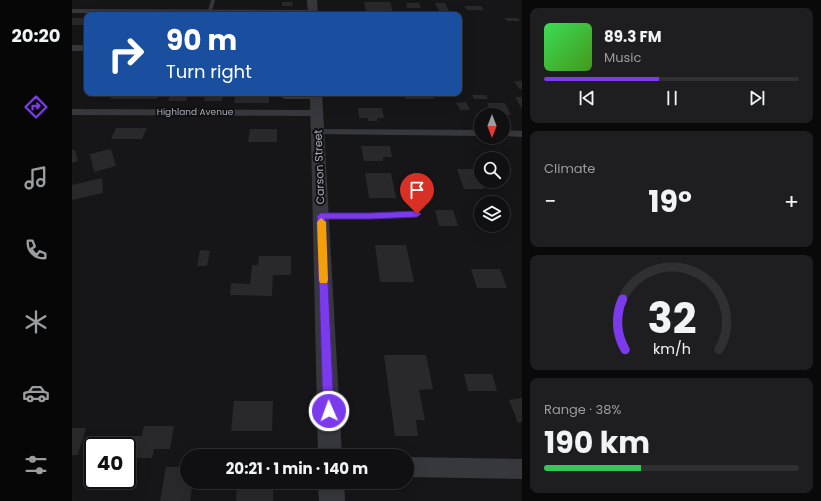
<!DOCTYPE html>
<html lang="en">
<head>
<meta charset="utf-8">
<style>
	body { margin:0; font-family:Poppins,sans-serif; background:#1e1e20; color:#f1f3f6; height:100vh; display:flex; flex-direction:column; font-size:15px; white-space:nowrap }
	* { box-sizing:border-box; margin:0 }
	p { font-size:13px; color:#9c9d9f }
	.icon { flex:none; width:22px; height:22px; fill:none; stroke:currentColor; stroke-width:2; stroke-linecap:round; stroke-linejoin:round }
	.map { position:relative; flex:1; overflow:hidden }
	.sheet { display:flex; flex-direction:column; gap:8px; padding:8px; background:#09090a; width:299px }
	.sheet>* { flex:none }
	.banner { position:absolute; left:12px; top:12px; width:378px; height:84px; border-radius:8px; box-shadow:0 4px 16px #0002,0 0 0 1px #303032; background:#1a4fa0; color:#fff; overflow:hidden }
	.needle { width:26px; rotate:180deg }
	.controls { position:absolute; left:402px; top:108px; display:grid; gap:8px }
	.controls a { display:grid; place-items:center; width:36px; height:36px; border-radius:50%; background:#101012; box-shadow:0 4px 16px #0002,0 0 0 1px #303032; font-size:20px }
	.speed { position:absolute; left:12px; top:437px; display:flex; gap:8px; font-size:20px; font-weight:700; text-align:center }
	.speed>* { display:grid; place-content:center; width:52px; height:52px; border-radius:50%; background:#101012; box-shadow:0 4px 16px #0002,0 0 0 1px #303032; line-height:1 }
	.speed .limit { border:2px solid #111; border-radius:6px; background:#fff; color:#111 }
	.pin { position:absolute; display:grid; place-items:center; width:34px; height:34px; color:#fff; margin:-41px -17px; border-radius:50% 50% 50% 0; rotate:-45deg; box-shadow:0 0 4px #0007 }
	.pin .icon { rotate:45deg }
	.me { position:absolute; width:44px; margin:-22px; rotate:358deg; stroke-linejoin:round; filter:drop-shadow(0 0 3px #0008) }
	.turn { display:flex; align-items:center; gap:14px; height:84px; padding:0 16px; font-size:18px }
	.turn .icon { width:52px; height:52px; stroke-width:2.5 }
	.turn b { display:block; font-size:28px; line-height:34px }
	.big { font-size:30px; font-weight:700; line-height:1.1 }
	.sheet .widget { flex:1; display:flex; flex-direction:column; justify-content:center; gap:6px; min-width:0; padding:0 14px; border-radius:8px; background:#1e1e20 }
	.sheet .dial { align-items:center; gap:0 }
	.dial svg { height:104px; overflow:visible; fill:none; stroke:#303032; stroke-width:7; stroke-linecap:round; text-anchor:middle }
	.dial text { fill:#f1f3f6; stroke:none }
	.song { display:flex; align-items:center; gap:12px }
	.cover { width:48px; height:48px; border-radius:6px; background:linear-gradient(135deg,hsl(130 70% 55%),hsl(100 70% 35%)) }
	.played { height:4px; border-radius:2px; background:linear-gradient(90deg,#7c3aed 45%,#303032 45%) }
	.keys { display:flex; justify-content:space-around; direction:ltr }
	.heat { display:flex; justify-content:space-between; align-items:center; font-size:22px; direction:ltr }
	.charge { height:6px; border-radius:3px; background:linear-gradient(90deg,#34c759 38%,#303032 0) }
	.trip { position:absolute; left:108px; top:449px; width:234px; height:40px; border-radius:20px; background:#101012; box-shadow:0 4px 16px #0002,0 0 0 1px #303032; font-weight:700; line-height:40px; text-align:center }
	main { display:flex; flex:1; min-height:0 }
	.tabs { display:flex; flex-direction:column; width:72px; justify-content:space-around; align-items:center; background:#060607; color:#9c9d9f }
	.tabs .icon { width:28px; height:28px }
	.tabs .on { color:#7c3aed }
	.tabs b { font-size:18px; color:#f1f3f6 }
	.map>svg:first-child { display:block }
	.building { fill:#29292c }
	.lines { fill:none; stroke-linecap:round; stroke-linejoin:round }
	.service { fill:#37383d; fill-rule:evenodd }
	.minor { fill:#37383d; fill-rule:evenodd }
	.tertiary { fill:#37383d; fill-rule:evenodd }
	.route { fill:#7c3aed; stroke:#51269a }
	.slow { fill:#f59e0b }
	.labels { text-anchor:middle; stroke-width:4; stroke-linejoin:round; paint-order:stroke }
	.far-street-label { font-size:9px; fill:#a8adb8; stroke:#111113 }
	.street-label { font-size:11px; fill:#a8adb8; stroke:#111113 }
</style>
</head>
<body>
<main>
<nav class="tabs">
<b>20:20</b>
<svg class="icon on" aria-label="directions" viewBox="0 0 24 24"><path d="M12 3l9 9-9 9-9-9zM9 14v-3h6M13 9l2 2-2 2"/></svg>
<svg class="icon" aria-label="music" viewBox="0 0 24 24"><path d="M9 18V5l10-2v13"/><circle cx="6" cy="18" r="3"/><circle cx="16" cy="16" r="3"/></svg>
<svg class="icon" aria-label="phone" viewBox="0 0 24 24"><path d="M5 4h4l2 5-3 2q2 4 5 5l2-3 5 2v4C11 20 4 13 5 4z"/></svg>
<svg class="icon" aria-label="climate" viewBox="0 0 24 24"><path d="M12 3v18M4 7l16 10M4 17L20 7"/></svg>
<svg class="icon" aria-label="car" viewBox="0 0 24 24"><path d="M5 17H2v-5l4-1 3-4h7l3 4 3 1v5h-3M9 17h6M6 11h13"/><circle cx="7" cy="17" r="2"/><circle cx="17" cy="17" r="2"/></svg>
<svg class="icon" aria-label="filters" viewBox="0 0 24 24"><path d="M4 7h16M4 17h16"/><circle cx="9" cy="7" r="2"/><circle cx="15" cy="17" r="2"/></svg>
</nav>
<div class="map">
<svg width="450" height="501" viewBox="0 0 450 501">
	<rect width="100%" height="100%" fill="#161618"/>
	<path class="building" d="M 210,2 L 221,2 L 220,6 L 210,6 Z
		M 292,2 L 318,2 L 321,13 L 294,12 Z
		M 334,3 L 347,3 L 349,8 L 335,8 Z
		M 363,3 L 373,3 L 377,11 L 367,11 Z
		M 392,6 L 409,6 L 412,10 L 395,10 Z
		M 0,18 L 15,18 L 15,19 L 11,25 L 0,25 Z
		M 433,18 L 446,18 L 448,21 L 435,21 Z
		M 442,81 L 450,81 L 450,89 L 447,89 Z
		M 41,93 L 87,93 L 85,99 L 38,99 Z
		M 99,93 L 116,93 L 114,101 L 96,101 Z
		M 134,93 L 151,93 L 150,101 L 132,101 Z
		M 164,93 L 197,93 L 197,103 L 162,103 Z
		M 333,93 L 360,93 L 362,99 L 334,99 Z
		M 400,95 L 414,95 L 416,99 L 402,99 Z
		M 443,97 L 450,97 L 450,109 Z
		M 394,102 L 398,110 L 388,110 L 384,103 Z
		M 415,103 L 433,103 L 439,115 L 420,115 Z
		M 286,108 L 310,108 L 312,118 L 305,118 L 306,121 L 296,121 L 296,118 L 287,118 Z
		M 44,128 L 75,128 L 70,139 L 39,139 Z
		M 178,129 L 205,129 L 205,142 L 176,142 Z
		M 289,146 L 318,146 L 320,157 L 311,157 L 311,161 L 292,161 Z
		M 39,149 L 44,166 L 22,172 L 18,154 Z
		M 0,150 L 3,150 L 6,161 L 0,163 Z
		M 385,169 L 405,169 L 412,189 L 392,189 Z
		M 293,173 L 319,173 L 324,198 L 297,198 Z
		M 30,178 L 31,193 L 0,200 L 0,185 Z
		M 363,210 L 381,210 L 386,226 L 367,226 Z
		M 303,245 L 334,245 L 342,282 L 308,282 Z
		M 128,250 L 138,251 L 135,266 L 125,266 Z
		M 187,256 L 219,256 L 219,275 L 201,275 L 200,296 L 158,295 L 159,283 L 178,284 L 180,265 L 186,265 Z
		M 399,269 L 428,269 L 435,288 L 405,288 Z
		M 312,355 L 354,355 L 361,389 L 347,390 L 353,420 L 344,420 L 346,436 L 323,436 Z
		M 392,374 L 420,374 L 425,391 L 396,391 Z
		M 450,398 L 450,422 L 446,423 L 437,400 Z
		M 162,401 L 201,401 L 200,431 L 159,431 Z
		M 72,426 L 102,426 L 98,449 L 82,449 L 80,458 L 55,458 L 55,446 L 50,446 L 53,436 L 70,436 Z
		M 0,428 L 14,428 L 6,455 L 0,455 Z
		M 94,467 L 115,467 L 115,482 L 121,482 L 118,501 L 88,501 Z
		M 165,482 L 201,482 L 201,501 L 164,501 Z"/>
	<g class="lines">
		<path class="service" d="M 139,0 L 143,0 L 140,11 L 138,12 L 136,11 Z
			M 207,93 L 211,93 L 211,94 L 214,95 L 244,95 L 247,97 L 244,99 L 213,99 L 207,96 Z
			M 345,212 L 348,214 L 345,216 L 298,218 L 249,218 L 246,216 L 249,214 L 298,214 Z"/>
		<path class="minor" d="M 0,9 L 241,10 L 245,12 L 241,14 L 0,13 Z
			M 0,45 L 15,45 L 15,51 L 0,51 Z
			M 0,109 L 245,110 L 250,113 L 245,116 L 0,115 Z
			M 246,129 L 409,130 L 409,136 L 242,134 L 241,132 Z
			M 431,130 L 450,131 L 450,137 L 431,136 Z
			M 335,457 L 450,459 L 450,479 L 335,477 Z"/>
		<path class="tertiary" d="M 235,0 L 245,0 L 246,15 L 236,15 Z
			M 238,93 L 250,93 L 270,456 L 246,456 Z
			M 246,482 L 272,482 L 273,501 L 247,501 Z"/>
	</g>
	<path class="route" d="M 345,211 L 349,214 L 345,217 L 298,219 L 253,219 L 262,411 L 261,415 L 257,417 L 252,415 L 251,411 L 245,216 L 249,213 L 298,213 Z"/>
	<path class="slow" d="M 249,218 L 254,222 L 256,280 L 255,283 L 248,283 L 247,280 L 245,222 Z"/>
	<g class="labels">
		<g class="far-street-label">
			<text x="123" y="115">Highland Avenue</text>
		</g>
		<g class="street-label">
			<text transform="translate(247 167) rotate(-92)" y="4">Carson Street</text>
		</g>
	</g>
</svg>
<div class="controls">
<a><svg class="needle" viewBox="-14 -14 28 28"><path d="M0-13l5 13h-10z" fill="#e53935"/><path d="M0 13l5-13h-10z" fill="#9c9d9f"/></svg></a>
<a><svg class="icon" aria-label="search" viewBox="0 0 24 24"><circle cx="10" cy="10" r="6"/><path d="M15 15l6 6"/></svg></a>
<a><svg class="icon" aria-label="layers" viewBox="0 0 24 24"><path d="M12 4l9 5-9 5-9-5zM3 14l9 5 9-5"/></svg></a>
</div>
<div class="speed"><div class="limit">40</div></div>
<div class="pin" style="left:345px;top:214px;background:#d93025"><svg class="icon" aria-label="arrive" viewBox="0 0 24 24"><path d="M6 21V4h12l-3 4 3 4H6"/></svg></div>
<svg class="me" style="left:257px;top:411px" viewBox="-20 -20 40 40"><circle r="17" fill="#7c3aed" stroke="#fff" stroke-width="3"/><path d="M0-11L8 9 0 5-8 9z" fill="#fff"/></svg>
<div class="trip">20:21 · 1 min · 140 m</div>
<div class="banner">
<div class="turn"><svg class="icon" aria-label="right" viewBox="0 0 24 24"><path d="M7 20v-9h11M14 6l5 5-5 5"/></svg><div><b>90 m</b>Turn right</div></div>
</div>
</div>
<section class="sheet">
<div class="widget">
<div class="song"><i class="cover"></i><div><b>89.3 FM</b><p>Music</p></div></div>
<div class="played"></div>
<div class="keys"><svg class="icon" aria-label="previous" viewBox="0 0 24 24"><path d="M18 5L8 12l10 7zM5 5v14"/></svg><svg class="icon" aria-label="pause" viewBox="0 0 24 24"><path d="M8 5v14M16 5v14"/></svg><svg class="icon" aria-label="next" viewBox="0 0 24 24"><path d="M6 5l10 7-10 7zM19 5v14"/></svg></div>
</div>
<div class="widget"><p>Climate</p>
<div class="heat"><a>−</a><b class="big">19°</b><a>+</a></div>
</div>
<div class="widget dial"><svg viewBox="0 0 100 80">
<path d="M14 69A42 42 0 1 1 86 69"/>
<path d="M14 69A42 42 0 0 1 12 30" stroke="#7c3aed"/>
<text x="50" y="56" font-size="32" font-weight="700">32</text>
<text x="50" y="72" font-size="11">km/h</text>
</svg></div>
<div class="widget"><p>Range · 38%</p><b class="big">190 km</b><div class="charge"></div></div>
</section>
</main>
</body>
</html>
